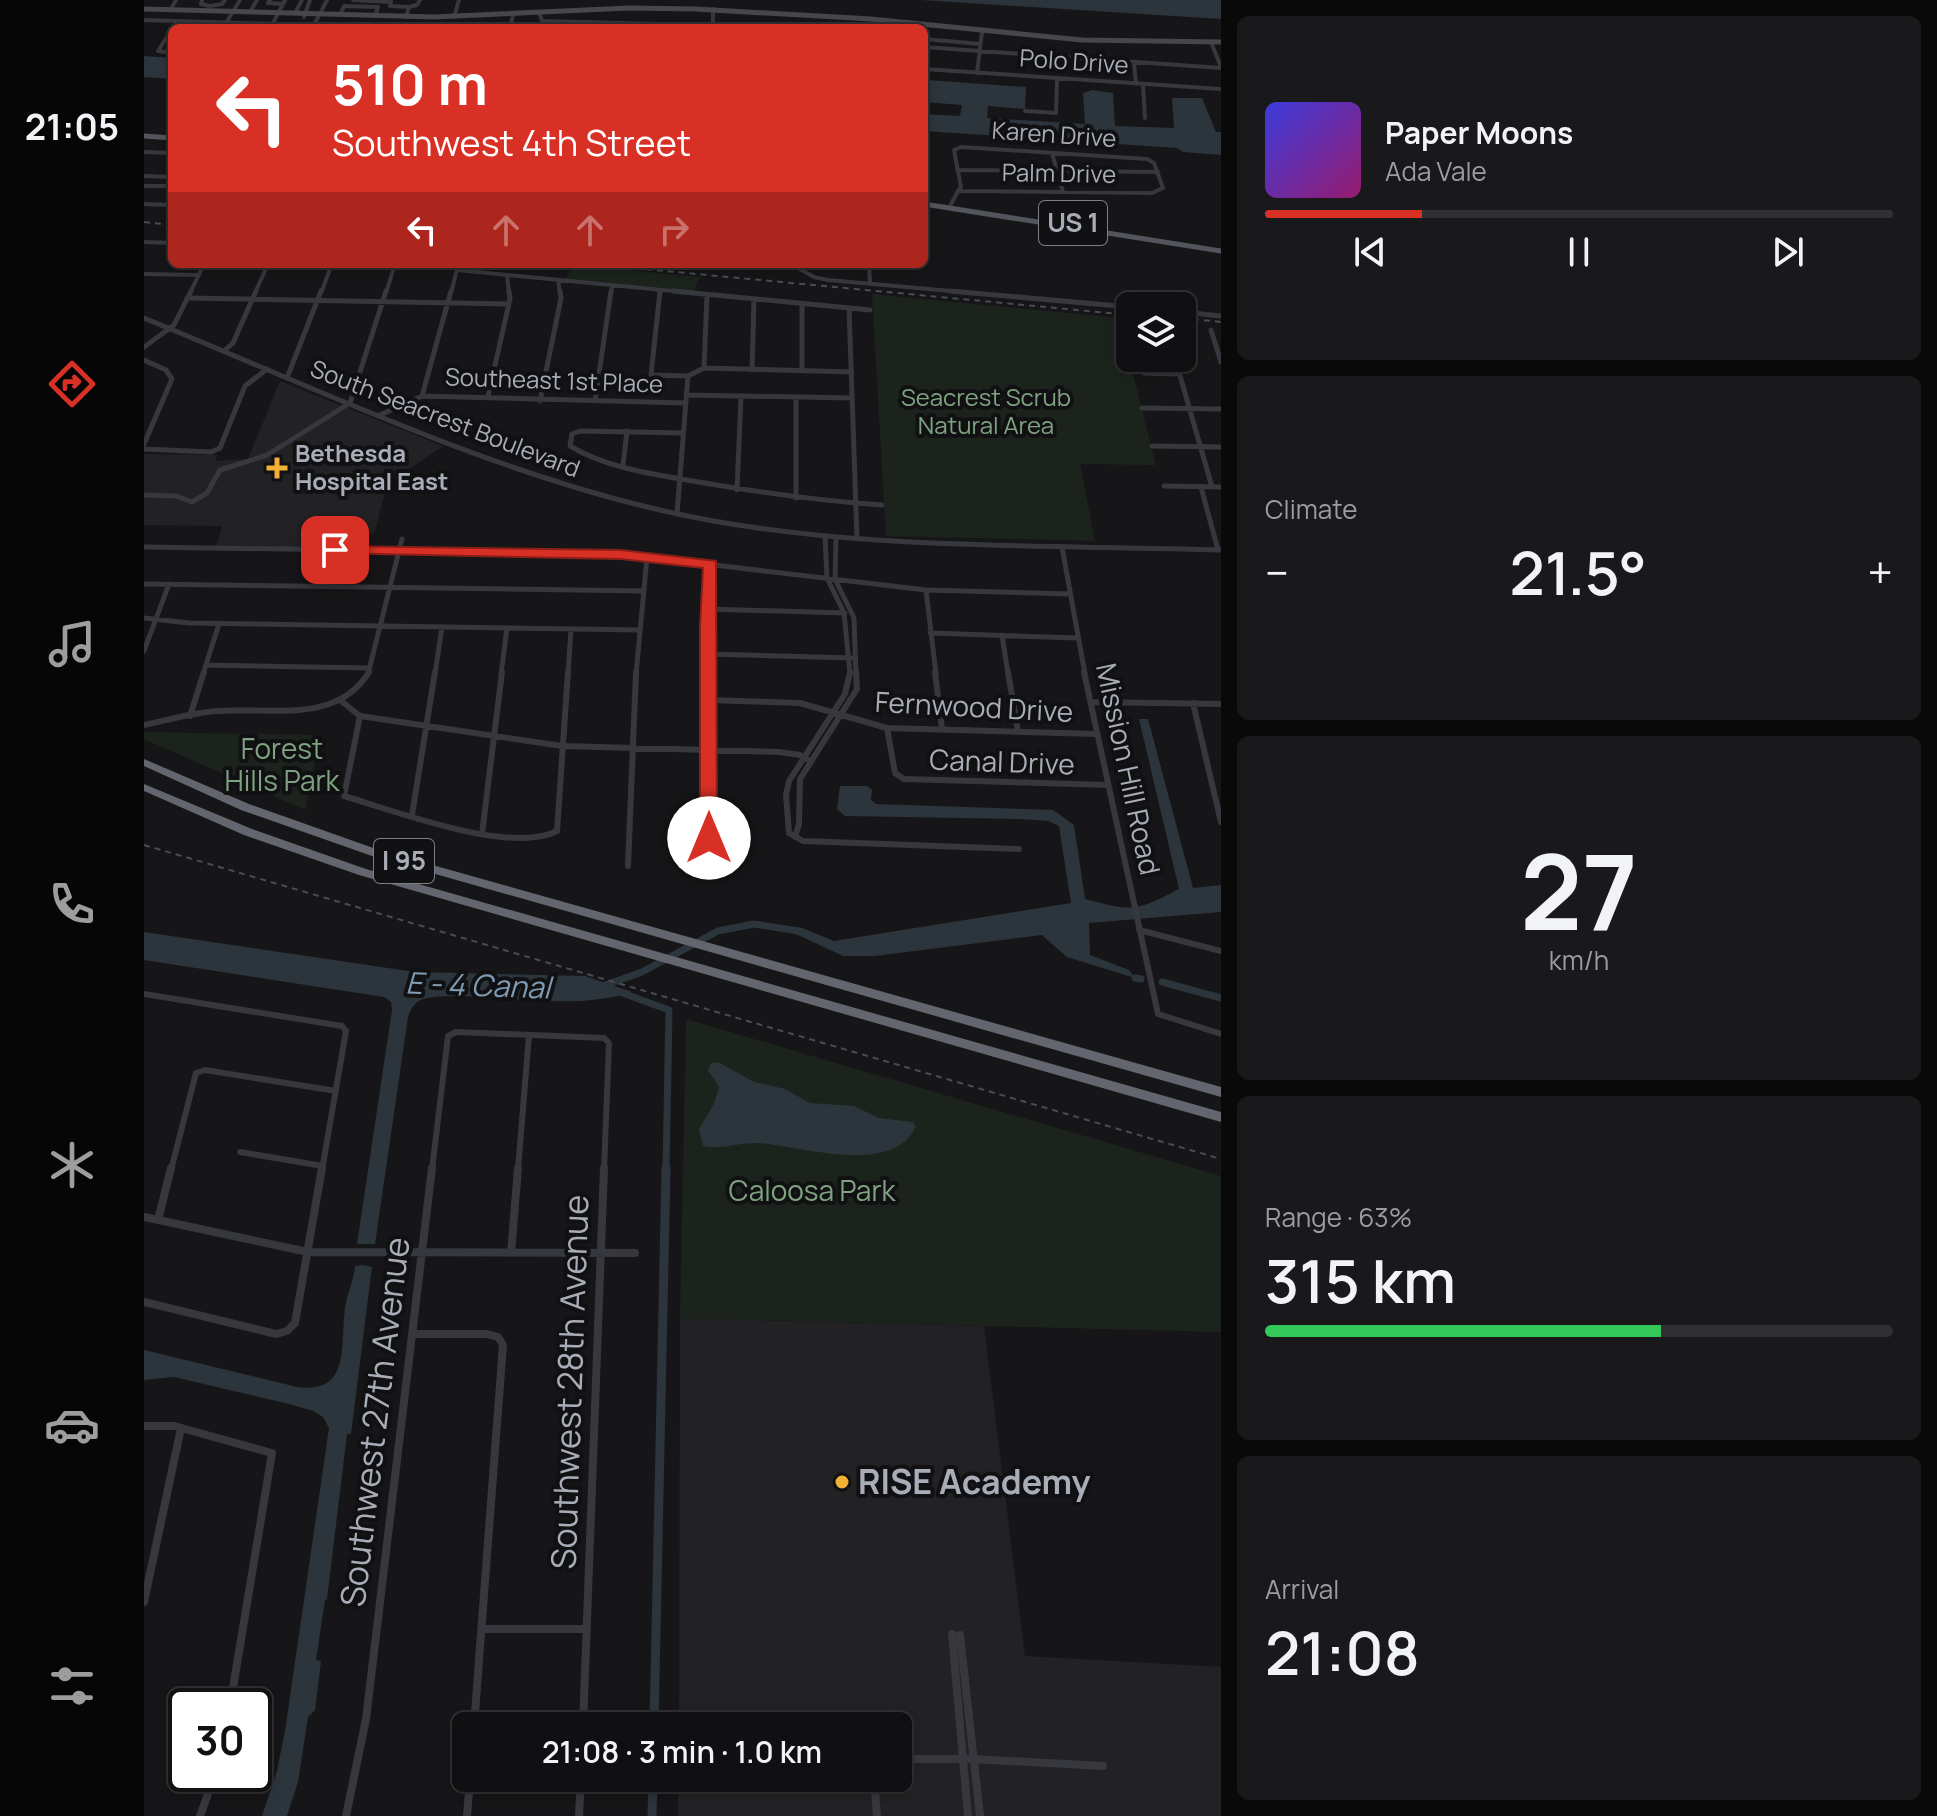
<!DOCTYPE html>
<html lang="en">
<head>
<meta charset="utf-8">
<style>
	body { margin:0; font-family:Manrope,sans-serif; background:#19191b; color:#f1f3f6; height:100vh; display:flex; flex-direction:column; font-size:30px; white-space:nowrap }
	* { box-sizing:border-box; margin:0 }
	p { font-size:26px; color:#9c9d9f }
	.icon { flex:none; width:44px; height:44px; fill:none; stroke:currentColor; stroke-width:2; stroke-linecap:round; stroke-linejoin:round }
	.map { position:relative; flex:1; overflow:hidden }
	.sheet { display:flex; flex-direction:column; gap:16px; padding:16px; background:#09090a; width:716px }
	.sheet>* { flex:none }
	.guide { position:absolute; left:24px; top:24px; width:760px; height:244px; border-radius:12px; box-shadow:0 4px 12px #0003,0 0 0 2px #303032; background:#d93025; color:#fff; overflow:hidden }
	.tools { position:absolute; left:972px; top:292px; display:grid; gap:16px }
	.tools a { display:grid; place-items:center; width:80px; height:80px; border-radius:12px; background:#101012; box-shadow:0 4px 12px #0003,0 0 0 2px #303032; font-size:40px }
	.speed { position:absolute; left:24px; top:1688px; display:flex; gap:16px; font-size:40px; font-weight:700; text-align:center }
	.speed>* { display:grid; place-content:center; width:104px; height:104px; border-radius:50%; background:#101012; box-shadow:0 4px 12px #0003,0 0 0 2px #303032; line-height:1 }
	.speed .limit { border:4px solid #111; border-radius:12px; background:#fff; color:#111 }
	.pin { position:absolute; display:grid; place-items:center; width:68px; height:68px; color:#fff; margin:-34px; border-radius:16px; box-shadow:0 4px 12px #0006 }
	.me { position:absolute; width:88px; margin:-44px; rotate:0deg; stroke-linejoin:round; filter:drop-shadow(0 0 6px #0008) }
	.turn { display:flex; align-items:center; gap:28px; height:168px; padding:0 32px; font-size:36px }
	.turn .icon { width:104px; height:104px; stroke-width:2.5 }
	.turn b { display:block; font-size:56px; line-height:68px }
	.lanes { display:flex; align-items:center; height:76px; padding:0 32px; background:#0003; justify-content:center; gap:40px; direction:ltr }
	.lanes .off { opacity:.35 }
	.big { font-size:60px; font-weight:600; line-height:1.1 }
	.sheet .card { flex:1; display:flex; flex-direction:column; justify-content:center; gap:12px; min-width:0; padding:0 28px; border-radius:12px; background:#19191b }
	.sheet .dial { align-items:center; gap:0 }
	.dial b { font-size:104px; line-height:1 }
	.song { display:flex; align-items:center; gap:24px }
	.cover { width:96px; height:96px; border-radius:12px; background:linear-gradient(135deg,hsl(240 70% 55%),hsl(320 70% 35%)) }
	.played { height:8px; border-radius:4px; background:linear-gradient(90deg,#d93025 25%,#303032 25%) }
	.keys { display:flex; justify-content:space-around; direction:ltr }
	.heat { display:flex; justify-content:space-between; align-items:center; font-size:44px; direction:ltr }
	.charge { height:12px; border-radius:6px; background:linear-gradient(90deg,#34c759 63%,#303032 0) }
	.trip { position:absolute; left:308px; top:1712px; width:460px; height:80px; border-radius:12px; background:#101012; box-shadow:0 4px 12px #0003,0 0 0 2px #303032; font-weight:600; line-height:80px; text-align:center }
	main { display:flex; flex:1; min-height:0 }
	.dock { display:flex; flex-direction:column; width:144px; justify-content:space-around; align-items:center; background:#060607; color:#9c9d9f }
	.dock .icon { width:56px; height:56px }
	.dock .active { color:#d93025 }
	.dock b { font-size:36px; color:#f1f3f6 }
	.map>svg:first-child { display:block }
	.built { fill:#222225 }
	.green { fill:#1c231d }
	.water { fill:#2c353c }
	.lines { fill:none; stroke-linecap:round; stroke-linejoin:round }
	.canal-far1 { stroke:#2c353c; stroke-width:7 }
	.canal { stroke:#2c353c; stroke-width:9 }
	.minor-far3 { stroke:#37383d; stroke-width:4 }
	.minor-far2 { stroke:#37383d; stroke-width:5 }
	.minor-far1 { stroke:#37383d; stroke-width:6 }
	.minor { stroke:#37383d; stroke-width:8 }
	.tertiary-far1 { stroke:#37383d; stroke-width:4 }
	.tertiary { stroke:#37383d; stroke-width:5 }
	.secondary { stroke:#45474d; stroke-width:5 }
	.primary { stroke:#53555c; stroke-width:5 }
	.motorway { fill:#63666e; fill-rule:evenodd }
	.rail { stroke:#4a4c52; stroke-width:2; stroke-dasharray:6 5; stroke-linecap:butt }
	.route { fill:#d93025; stroke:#8d1f18; stroke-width:2 }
	.poi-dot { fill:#f2b134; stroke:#111113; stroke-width:3 }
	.labels { text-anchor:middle; stroke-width:8; stroke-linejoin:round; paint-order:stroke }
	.far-street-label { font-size:24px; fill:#a8adb8; stroke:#111113 }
	.far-park-label { font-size:24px; fill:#7fa381; stroke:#111113 }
	.far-poi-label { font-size:24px; font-weight:bold; fill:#a8adb8; stroke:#111113; text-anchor:start }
	.shield { fill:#111113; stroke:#7b7e86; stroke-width:2 }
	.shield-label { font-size:26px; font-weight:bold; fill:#a8adb8 }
	.street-label { font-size:28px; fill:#a8adb8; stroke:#111113 }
	.park-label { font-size:28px; fill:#7fa381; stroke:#111113 }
	.water-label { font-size:30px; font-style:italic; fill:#7f9bb3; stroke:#111113 }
	.near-street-label { font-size:34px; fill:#a8adb8; stroke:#111113 }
	.near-poi-label { font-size:34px; font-weight:bold; fill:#a8adb8; stroke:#111113; text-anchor:start }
</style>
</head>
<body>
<main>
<nav class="dock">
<b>21:05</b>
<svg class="icon active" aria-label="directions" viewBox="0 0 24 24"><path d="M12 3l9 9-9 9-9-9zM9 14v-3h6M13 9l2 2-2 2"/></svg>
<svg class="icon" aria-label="music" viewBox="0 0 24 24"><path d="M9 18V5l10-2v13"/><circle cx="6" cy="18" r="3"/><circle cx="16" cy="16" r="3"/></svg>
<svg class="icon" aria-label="phone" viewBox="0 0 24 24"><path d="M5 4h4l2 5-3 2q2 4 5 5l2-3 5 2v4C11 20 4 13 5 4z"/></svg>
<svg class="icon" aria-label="climate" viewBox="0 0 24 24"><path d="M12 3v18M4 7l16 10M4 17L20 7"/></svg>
<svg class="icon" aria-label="car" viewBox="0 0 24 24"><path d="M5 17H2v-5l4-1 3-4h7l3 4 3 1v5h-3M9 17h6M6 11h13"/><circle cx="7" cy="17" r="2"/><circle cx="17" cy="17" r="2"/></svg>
<svg class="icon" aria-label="filters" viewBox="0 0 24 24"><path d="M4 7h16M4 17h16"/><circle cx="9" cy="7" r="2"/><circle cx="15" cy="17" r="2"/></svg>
</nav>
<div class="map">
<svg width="1077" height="1816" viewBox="0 0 1077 1816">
	<rect width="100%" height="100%" fill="#161618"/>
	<path class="built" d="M 136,381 L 299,446 L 258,474 L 245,478 L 230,534 L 217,534 L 213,549 L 72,547 L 78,526 L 0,525 L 0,454 L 73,455 L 72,461 L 104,459 Z
		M 536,1318 L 840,1326 L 881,1656 L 1077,1667 L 1077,1816 L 534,1816 L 534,1778 L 754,1778 L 754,1726 L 535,1726 Z"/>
	<path class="green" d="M 429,265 L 556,277 L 550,291 L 422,279 Z
		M 728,294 L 975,318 L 1012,465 L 936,464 L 951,541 L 742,536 Z
		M 0,732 L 177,735 L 161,810 L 0,739 Z
		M 542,1019 L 1077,1176 L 1077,1332 L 536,1318 Z"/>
	<path class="water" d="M 777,0 L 1077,0 L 1077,19 Z
		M 0,56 L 28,58 L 28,79 L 0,77 Z
		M 783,80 L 882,87 L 881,109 L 844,106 L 843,118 L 941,124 L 939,93 L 948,90 L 969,93 L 971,126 L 1030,128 L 1028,98 L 1058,98 L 1072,132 L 1077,132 L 1077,155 L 1039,152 L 1033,148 L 780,131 L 780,114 L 816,116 L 818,105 L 780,102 Z
		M 995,719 L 1004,719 L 1049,888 L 1077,885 L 1077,912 L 945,923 L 946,955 L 985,970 L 991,978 L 923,957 L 898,935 L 731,956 L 699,956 L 652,934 L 658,928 L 690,941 L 927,903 L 915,826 L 904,821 L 875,819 L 701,816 L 693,809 L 696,786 L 723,786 L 728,790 L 727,800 L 732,804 L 909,810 L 930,825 L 941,899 C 988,912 993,911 1035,889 Z
		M 0,932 L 271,972 L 441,976 L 488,992 C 439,1008 385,999 335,997 C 317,996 296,995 279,999 C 270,1002 267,1009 264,1017 L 231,1244 L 213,1244 L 248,1010 L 247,1002 L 240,997 L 0,960 Z
		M 574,1062 L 610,1082 L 641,1089 L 666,1103 L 710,1106 L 735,1118 L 768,1122 L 772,1126 C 750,1177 657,1146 615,1143 C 596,1142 577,1150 559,1146 L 555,1129 L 570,1104 L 575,1087 L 564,1070 L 567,1063 Z
		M 218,1265 L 228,1267 L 207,1434 L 203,1434 L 183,1599 L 181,1600 L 172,1660 L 177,1661 L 171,1710 L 164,1717 L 154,1782 L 143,1816 L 118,1816 L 133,1771 L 141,1731 L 185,1428 L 179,1417 L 169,1411 L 145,1404 L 30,1377 L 0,1380 L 0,1350 L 153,1387 C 207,1394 196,1347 201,1308 C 203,1293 210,1281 211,1266 Z"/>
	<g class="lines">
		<path class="canal-far1" d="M 991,978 L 997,979
			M 1018,982 L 1077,998
			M 456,987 L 498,972 L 574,931 L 610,924 L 655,931
			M 470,990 L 525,1010 L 522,1170"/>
		<path class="canal" d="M 510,1726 L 522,1168
			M 508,1816 L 509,1778"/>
		<path class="minor-far3" d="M 58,0 L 57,4 L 66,6
			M 126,0 L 124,3 L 139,4
			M 209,0 L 247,2
			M 247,1 L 246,6 L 265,7
			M 66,6 L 78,4 L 81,0
			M 27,9 L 32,0
			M 569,9 L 569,28
			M 106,12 L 113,0
			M 151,13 L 158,0
			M 396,14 L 398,21 L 631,27
			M 196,15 L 200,6 L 234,7 L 231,16
			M 160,17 L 166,0
			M 262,17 L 265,7 L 273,5 L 276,0
			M 310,17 L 315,0
			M 0,20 L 164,25
			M 128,25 L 141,0
			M 79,28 L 96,0
			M 162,28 L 170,25 L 183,0
			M 366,28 L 369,15
			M 28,29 L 14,51 L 22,52 L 28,48
			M 780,39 L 836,44
			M 1067,42 L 1077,67
			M 780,47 L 1077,68
			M 990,63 L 992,84
			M 780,69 L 1077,89
			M 833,73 L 838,32
			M 999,85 L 1001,118
			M 881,111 L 912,113 L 913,79
			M 817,147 L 1003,159 L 1010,163 L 1019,188 L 1008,193 L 814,191 L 817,187 L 810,150 Z
			M 0,152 L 28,153
			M 908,153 L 919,192
			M 813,170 L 1014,172
			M 0,176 L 28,177
			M 0,186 L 21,186
			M 0,204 L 28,205
			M 805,208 L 814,191
			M 0,242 L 28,243
			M 611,264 L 651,266
			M 725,264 L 726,283
			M 0,274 L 55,275
			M 363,275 L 365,293
			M 414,280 L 416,293
			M 111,293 L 124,264
			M 177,293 L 188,264
			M 242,293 L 251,264
			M 307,293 L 313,270 L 550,293
			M 467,293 L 468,285"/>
		<path class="minor-far2" d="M 516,291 L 507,375 L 544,376
			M 529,291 L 726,310
			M 43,298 L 365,304
			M 658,304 L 658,371
			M 705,308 L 713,539
			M 1067,330 L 1077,362
			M 980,335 L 986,335
			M 80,351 L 89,343 L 112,291
			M 1031,358 L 1068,487
			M 0,360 L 22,370 L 28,379 L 0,444
			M 560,368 L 708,372
			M 560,368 L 563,295
			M 608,370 L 610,299
			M 1000,373 L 1035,374
			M 143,378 L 177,291
			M 542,395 L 708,398
			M 278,396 L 541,403
			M 344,396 L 366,299 L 365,291
			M 652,397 L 652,498
			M 396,401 L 417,298 L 416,291
			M 451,401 L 467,291
			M 998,408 L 1077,409
			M 236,415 L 278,396 L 307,291
			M 539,433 L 436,431 L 428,434 L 426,446 C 463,468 508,474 549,481 C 612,492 675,501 738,505
			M 1008,446 L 1077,447
			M 0,449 L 67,452 L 76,448 L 101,386 L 123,369
			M 479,465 L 483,431
			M 1020,486 L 1077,487
			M 1057,487 L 1074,550
			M 593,490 L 597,396
			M 0,495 L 32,496 L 48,502 L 63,493 L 76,470 L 123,455 L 206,403 L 242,291
			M 533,514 L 544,376 L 560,368
			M 681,536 L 683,578 L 700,613 L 706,674
			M 692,537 L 691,579 L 710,618 L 712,674
			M 0,547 L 477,554 L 782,590 L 926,594
			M 918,547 L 941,674
			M 0,584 L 500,591
			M 782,590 L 792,674
			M 564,609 L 701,613
			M 0,618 L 45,623 L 496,630
			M 786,633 L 933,638
			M 858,635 L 864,674
			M 0,651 L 25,584
			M 563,654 L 708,658
			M 62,665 L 225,668
			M 59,674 L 75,624
			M 224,674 L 258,539
			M 291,674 L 298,627
			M 357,674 L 363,628
			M 424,674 L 427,629
			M 492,674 L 503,557
			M 563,674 L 567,564"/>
		<path class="minor-far1" d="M 563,672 L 565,867
			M 706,672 L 701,694 L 645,781 L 642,795 L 645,833 L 659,841 L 875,849
			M 791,672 L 798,729
			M 864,672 L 874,732
			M 940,672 L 1014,1014 L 1077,1034
			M 196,700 L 216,716 L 418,746 L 635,752 L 656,755 L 666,761
			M 564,700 L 656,703 L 743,728 L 953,734
			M 947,702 L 1077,704
			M 1049,703 L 1077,822
			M 46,716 L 60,672
			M 216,716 L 200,796 C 251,811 366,855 413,831 L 424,672
			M 0,725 C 24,720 48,713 72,711 C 124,707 193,725 225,672
			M 743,728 L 751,773 L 760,779 L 964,785
			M 268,815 L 291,672
			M 338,834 L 358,672
			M 651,837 L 655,824 L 656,779 L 713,689 L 712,672
			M 484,866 L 492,672
			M 995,930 L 1077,951
			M 0,994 L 198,1026 L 202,1031 L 178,1170
			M 96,1152 L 179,1166
			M 27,1170 L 52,1073 L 61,1070 L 192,1091
			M 288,1170 L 304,1036 L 312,1032 L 460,1038 L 465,1043 L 460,1170
			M 374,1170 L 385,1035"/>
		<path class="minor" d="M 0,1217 L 164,1252 L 491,1253
			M 14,1220 L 27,1168
			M 367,1253 L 374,1168
			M 0,1302 L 132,1334 L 143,1331 L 151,1323 L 178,1168
			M 268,1334 L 343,1334 L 354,1337 L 359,1345 L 330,1726
			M 0,1426 L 30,1426 L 128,1453 L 86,1706
			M 0,1602 L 37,1428
			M 338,1629 L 443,1629
			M 808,1634 L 824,1816
			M 816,1635 L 836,1816
			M 439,1726 L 460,1168
			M 754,1759 L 829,1759 L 959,1766
			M 730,1778 L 733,1816
			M 56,1816 L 71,1774
			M 202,1816 L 222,1719 L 288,1168
			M 323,1816 L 326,1778
			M 435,1816 L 437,1778"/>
		<path class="tertiary-far1" d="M 647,264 L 670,277 L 684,280 L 829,293
			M 46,293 L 60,264"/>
		<path class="tertiary" d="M 806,291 L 986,307
			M 1038,312 L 1077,316
			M 0,318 C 167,386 341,470 516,510 C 696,552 893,544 1077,550
			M 0,347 L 30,325 L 47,291"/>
		<path class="secondary" d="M 0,9 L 290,17 L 485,8 L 551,9 L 727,19 L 938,40 L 1077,42"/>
		<path class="primary" d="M 0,136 L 28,138
			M 780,204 L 1077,251"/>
		<path class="motorway" d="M 0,759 L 105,804 L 235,850 L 1077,1087 L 1077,1097 L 228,856 L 97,810 L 0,766 Z
			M 0,784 L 108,829 L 222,869 L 1077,1112 L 1077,1122 L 215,875 L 100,835 L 0,791 Z"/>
		<path class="rail" d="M 0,222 L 28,225
			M 447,264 L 986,315
			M 1038,318 L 1077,322
			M 0,845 L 1077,1159"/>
	</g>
	<path class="route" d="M 191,546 L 477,550 L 572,561 L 573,838 L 571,842 L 565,844 L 556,838 L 556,628 L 559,568 L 477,559 L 186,553 L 186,547 Z"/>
	<g class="poi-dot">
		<path d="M129 456h8v8h8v8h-8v8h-8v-8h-8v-8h8z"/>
		<circle cx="698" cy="1482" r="8"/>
	</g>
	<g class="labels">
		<g class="far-street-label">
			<text transform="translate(930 62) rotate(4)" y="8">Polo Drive</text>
			<text transform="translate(910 135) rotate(4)" y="8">Karen Drive</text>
			<text transform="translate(915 174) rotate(1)" y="8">Palm Drive</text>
			<text transform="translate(410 381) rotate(2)" y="8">Southeast 1st Place</text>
			<text transform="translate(301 419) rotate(21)" y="8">South Seacrest Boulevard</text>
		</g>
		<g class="far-park-label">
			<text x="842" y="406">Seacrest Scrub<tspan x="842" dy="28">Natural Area</tspan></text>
		</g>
		<g class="far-poi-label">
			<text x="151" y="462">Bethesda<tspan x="151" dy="28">Hospital East</tspan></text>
		</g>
		<g class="shield">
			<rect x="895" y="201" width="68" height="44" rx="6"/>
			<rect x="230" y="839" width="60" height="44" rx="6"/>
		</g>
		<g class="shield-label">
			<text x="929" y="232">US 1</text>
			<text x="260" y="870">I 95</text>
		</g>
		<g class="street-label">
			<text transform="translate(830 707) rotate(3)" y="10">Fernwood Drive</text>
			<text transform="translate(858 762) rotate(2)" y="10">Canal Drive</text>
			<text transform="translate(984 769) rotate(78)" y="10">Mission Hill Road</text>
		</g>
		<g class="park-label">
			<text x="138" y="759">Forest<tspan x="138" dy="32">Hills Park</tspan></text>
			<text x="668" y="1201">Caloosa Park</text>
		</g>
		<g class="water-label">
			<text transform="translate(334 986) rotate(2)" y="10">E - 4 Canal</text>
		</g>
		<g class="near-street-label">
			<text transform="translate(426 1382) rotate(-88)" y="12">Southwest 28th Avenue</text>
			<text transform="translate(231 1422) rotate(-83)" y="12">Southwest 27th Avenue</text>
		</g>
		<g class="near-poi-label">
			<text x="714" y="1494">RISE Academy</text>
		</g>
	</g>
</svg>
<div class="tools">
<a><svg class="icon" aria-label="layers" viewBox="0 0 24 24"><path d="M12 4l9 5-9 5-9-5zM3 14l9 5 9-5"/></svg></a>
</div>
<div class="speed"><div class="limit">30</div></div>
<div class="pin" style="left:191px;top:550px;background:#d93025"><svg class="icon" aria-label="arrive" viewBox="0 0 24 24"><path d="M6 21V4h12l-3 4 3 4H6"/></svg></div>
<svg class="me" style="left:565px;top:838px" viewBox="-20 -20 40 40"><circle r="19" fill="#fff"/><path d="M0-13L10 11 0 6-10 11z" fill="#d93025"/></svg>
<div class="trip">21:08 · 3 min · 1.0 km</div>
<div class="guide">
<div class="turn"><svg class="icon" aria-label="left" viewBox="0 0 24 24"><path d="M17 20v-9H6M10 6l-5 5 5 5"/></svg><div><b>510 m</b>Southwest 4th Street</div></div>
<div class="lanes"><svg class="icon" aria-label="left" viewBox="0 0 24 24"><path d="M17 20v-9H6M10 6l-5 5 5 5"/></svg><svg class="icon off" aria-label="ahead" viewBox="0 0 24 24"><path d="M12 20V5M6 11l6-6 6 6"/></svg><svg class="icon off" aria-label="ahead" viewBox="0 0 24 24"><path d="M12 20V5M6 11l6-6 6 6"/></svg><svg class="icon off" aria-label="right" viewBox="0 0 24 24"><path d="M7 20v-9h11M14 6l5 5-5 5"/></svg></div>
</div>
</div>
<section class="sheet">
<div class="card">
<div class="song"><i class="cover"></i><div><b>Paper Moons</b><p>Ada Vale</p></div></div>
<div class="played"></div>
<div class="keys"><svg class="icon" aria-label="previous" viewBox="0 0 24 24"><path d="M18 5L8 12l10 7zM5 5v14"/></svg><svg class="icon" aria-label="pause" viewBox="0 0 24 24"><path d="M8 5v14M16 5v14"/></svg><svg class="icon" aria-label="next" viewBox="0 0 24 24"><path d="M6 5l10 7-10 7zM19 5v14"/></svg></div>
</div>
<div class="card"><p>Climate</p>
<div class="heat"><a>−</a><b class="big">21.5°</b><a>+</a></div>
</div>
<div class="card dial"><b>27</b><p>km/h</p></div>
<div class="card"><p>Range · 63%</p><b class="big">315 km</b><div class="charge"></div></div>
<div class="card"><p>Arrival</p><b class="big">21:08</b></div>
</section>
</main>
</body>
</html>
